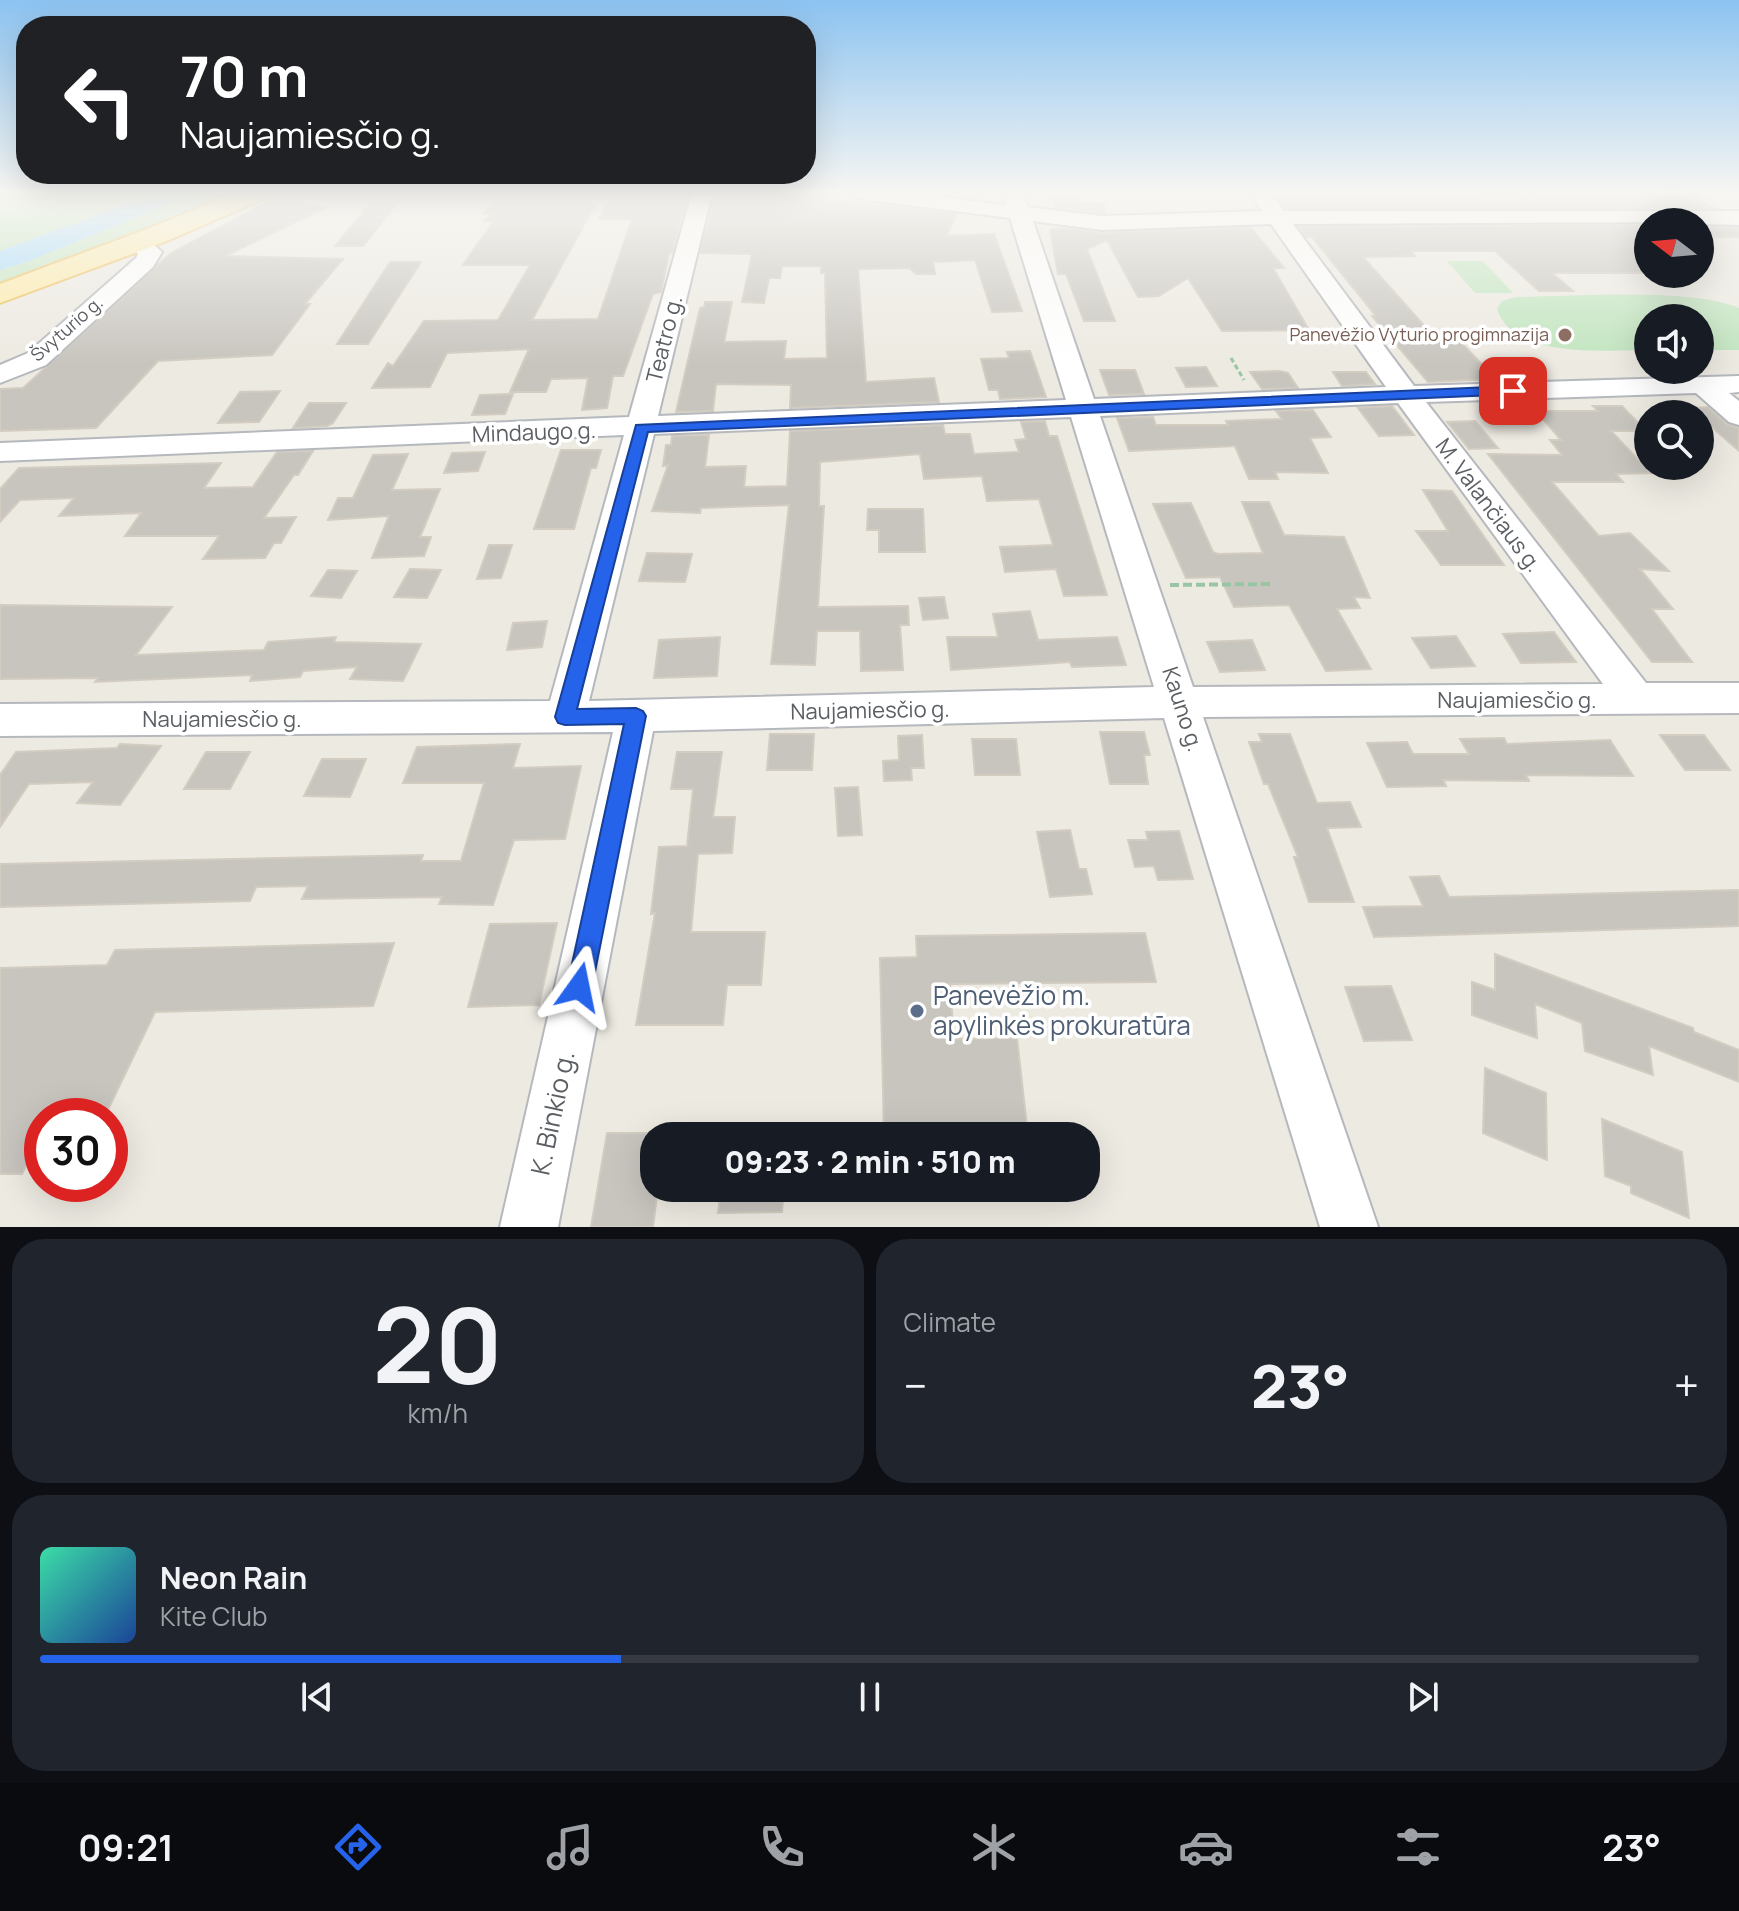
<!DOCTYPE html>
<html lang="en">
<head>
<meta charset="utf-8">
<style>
	body { margin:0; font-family:Manrope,sans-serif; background:#20242c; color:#f1f3f6; height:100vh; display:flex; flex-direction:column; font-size:30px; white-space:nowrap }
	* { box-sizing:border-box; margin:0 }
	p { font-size:26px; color:#9ea1a6 }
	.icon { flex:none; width:44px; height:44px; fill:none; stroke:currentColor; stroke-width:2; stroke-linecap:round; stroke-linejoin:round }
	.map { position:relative; height:1227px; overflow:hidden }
	.drawer { display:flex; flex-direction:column; gap:12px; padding:12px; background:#0d0f14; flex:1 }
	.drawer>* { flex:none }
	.guide { position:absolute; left:16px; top:16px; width:800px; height:168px; border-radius:32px; box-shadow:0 8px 32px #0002; background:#202124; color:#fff; overflow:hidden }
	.needle { width:52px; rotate:286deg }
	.buttons { position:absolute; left:1634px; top:208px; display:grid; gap:16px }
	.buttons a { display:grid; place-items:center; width:80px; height:80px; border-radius:50%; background:#171b24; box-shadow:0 8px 32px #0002; font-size:40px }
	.speed { position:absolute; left:24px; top:1098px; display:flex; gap:16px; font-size:40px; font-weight:700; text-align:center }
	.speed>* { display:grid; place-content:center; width:104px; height:104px; border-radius:50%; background:#171b24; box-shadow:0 8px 32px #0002; line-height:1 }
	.speed .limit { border:12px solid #d22; background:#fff; color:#111 }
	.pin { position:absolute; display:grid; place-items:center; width:68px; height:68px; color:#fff; margin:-34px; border-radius:16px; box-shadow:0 4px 12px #0006 }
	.me { position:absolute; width:88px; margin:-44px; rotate:12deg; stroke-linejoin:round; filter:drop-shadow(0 0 6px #0008) }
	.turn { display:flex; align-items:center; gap:28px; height:168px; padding:0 32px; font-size:36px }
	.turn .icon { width:104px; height:104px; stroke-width:2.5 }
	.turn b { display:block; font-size:56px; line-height:68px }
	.big { font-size:60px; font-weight:800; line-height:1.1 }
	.drawer .tile { flex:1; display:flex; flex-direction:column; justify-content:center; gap:12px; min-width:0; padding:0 28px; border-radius:32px; background:#20242c }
	.drawer .dial { align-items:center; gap:0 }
	.dial b { font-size:104px; line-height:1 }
	.song { display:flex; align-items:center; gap:24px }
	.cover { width:96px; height:96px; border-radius:12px; background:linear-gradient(135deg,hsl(160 70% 55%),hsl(220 70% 35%)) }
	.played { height:8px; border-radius:4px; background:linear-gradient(90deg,#2563eb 35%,#363941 35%) }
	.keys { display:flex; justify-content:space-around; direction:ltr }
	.heat { display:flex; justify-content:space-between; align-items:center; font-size:44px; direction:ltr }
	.drawer .tiles { flex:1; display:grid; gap:12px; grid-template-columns:1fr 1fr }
	.tile:last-child { grid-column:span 2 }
	.trip { position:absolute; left:640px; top:1122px; width:460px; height:80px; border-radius:32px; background:#171b24; box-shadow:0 8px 32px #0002; font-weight:800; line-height:80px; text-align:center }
	.tabs { display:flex; height:128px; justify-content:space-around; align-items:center; background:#090b0e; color:#9ea1a6 }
	.tabs .icon { width:56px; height:56px }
	.tabs .active { color:#2563eb }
	.tabs b { font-size:36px; color:#f1f3f6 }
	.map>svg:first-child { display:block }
	.green { fill:#c1e5bf }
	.water { fill:#a2dafe }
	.building { fill:#c8c5bf; stroke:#d2ccc1; stroke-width:2 }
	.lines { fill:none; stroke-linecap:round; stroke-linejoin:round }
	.minor-casing { stroke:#b5b8bd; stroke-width:4 }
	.major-casing { stroke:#efbe59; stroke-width:4 }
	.path-far1 { stroke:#98c5a3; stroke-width:3; stroke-dasharray:5 3; stroke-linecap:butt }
	.path { stroke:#98c5a3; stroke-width:4; stroke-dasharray:9 4; stroke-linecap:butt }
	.minor { fill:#fff; fill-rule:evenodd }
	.major { fill:#feeba7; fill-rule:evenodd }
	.route { fill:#2563eb; stroke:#184099; stroke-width:2 }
	.education-dot { fill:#8d6e63; stroke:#fff; stroke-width:3 }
	.service-dot { fill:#5c6f8a; stroke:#fff; stroke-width:3 }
	.labels { text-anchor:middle; stroke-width:7; stroke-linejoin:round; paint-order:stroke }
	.far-street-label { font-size:18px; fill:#5b5f63; stroke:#fff }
	.far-education-label { font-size:18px; fill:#785e54; stroke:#fff; text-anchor:end }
	.street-label { font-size:22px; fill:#5b5f63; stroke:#fff }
	.near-service-label { font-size:26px; fill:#4e5e75; stroke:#fff; text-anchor:start }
	.near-street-label { font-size:26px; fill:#5b5f63; stroke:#fff }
</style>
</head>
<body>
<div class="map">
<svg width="1739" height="1227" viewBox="0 0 1739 1227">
	<rect width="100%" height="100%" fill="#edeae2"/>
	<path class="green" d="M 0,193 L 158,193 L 0,251 Z
		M 196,193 L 244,193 L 0,288 L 0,270 L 29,261 Z
		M 1447,261 L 1483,261 L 1513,293 L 1475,293 Z
		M 1516,297 C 1574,297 1689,287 1739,308 L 1739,350 L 1700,350 L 1700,318 L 1648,318 L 1648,350 C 1605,350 1514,360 1497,309 L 1502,301 Z"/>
	<path class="water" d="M 158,193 L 196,193 L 29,261 L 0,270 L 0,251 Z"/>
	<path class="building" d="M 501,193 L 538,193 L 532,200 L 596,203 L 532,320 L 598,319 L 632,219 L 599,219 L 612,193 L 689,193 L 672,253 L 669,253 L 661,292 L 653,294 L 623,376 L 613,376 L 607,408 L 582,410 L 588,378 L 551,379 L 546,392 L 510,392 L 529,349 L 447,353 L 430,387 L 372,388 L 388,363 L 393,366 L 424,321 L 498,320 L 530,265 L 463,265 L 493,222 L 484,221 L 491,214 L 483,214 Z
		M 715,193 L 736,193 L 735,196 L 784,194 L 957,214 L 946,236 L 994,234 L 1022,311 L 992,312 L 975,260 L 933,262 L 935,274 L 916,274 L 909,268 L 858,269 L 866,382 L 934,378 L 939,402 L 790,408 L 791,385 L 716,384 L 713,411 L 676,412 L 700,308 L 704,307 L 705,302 L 732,302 L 724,342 L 786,341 L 784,359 L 827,358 L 825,273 L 821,273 L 821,266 L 782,266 L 780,278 L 769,278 L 764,303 L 742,302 L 752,254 L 700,253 Z
		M 1417,193 L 1473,193 L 1480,200 L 1542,200 L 1534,193 L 1691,193 L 1713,208 L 1285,208 L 1277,198 L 1358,196 L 1424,200 Z
		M 277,197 L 325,208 L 225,256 L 343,259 L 305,304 L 310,304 L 272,355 L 158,361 L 96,428 L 0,431 L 0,389 L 23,388 L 171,253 Z
		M 1052,197 L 1077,197 L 1078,202 L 1104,203 L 1105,213 L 1055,207 Z
		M 372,201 L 399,201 L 363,246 L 335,246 Z
		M 1648,225 L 1648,273 L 1552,273 L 1573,291 L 1539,291 L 1495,251 L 1411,251 L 1415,256 L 1363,257 L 1436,339 L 1457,338 L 1496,379 L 1428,382 L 1372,316 L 1376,316 L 1312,237 L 1306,237 L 1299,227 Z
		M 1700,227 L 1739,228 L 1739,237 L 1700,237 Z
		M 1061,228 L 1102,233 L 1251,228 L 1284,268 L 1273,268 L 1309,330 L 1222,331 L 1188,278 L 1159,296 L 1138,297 L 1107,240 L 1087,249 L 1115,321 L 1084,321 L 1066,274 L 1058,274 L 1050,230 Z
		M 390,262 L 421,262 L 368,344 L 337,344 Z
		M 1030,351 L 1046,397 L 1000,399 L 998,390 L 989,390 L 981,359 L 1009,358 L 1007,352 Z
		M 1206,367 L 1217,386 L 1186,387 L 1176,368 Z
		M 1100,370 L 1135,370 L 1144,394 L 1109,395 Z
		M 1279,371 L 1288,373 L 1298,388 L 1262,389 L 1250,372 Z
		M 1333,372 L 1366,372 L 1375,384 L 1342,386 Z
		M 280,391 L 259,422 L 218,423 L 240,392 Z
		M 513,394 L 505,414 L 472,415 L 480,395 Z
		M 309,403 L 346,403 L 333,423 L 327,426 L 293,428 Z
		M 1392,406 L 1414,435 L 1379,436 L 1358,408 Z
		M 1593,406 L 1622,406 L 1646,431 L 1611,431 L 1651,473 L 1616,474 L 1623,482 L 1552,482 L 1599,536 L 1630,533 L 1669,571 L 1640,569 L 1673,609 L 1652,609 L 1692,662 L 1652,662 L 1488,454 L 1562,455 L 1550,440 L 1561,440 L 1536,411 L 1598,411 Z
		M 1708,407 L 1727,424 L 1739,428 L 1739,451 L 1690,408 Z
		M 1313,410 L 1331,437 L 1310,438 L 1328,473 L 1275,472 L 1278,479 L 1249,479 L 1235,446 L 1129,451 L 1117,418 L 1153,417 L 1156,425 L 1228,425 L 1226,421 L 1282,419 L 1276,411 Z
		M 1045,421 L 1049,436 L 1057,436 L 1107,595 L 1064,596 L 1056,569 L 1005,572 L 1000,547 L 1053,545 L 1039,499 L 987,501 L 982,476 L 924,479 L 920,454 L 820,462 L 819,506 L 824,506 L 818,607 L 908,606 L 909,625 L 900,625 L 903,670 L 861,671 L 860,631 L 817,631 L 815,665 L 771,664 L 789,505 L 701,508 L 700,513 L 652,511 L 668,465 L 663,466 L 666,445 L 671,445 L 672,436 L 709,435 L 705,467 L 746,466 L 744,487 L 787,486 L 790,431 L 943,425 L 945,434 L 970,434 L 974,454 L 1019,452 L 1015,440 L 1026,439 L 1021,422 Z
		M 1475,421 L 1498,448 L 1469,449 L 1447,422 Z
		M 561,450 L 601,450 L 596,468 L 591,468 L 574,529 L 534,529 Z
		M 313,451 L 298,475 L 294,475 L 264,518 L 296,517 L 281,543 L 274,543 L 265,558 L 203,559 L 219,536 L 125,536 L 141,513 L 59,516 L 74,498 L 20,500 L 0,522 L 0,489 L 19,468 L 221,463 L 204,488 L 253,487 L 277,452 Z
		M 485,452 L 478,471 L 444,473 L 452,453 Z
		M 408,454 L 392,490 L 440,489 L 420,537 L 431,537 L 424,556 L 372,558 L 389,516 L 328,520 L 338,498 L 353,498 L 373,455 Z
		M 1423,490 L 1452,491 L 1504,565 L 1441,565 L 1416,531 L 1448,531 Z
		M 1242,502 L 1269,502 L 1284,535 L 1344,537 L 1370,598 L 1354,597 L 1360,608 L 1337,609 L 1371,669 L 1326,671 L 1289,605 L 1234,607 L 1220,577 L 1186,578 L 1153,504 L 1191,503 L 1213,552 L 1218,554 L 1263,553 Z
		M 868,509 L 923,509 L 925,552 L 879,552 L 879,530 L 867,530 Z
		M 489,545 L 512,545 L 501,578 L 477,579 Z
		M 647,553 L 692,554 L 685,582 L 639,581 Z
		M 410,569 L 441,570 L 427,598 L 394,597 Z
		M 328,570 L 357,571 L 341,598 L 311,596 Z
		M 944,597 L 948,618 L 923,620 L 919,598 Z
		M 0,605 L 172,607 L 136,655 L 264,650 L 268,642 L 336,637 L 334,642 L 421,644 L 403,681 L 350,679 L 357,667 L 303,671 L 300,677 L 250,681 L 252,675 L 95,682 L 98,678 L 0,679 Z
		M 1030,611 L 1038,640 L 1117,637 L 1126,665 L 1072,667 L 1070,662 L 951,670 L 947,637 L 998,637 L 993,614 Z
		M 547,621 L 542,647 L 507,650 L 513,623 Z
		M 1554,632 L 1576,662 L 1521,663 L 1503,634 Z
		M 1456,636 L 1475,666 L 1431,668 L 1412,638 Z
		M 720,637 L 717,676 L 654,678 L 659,640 Z
		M 1252,640 L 1265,670 L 1220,672 L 1207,642 Z
		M 1100,732 L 1144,732 L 1150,755 L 1144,755 L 1148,784 L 1110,784 Z
		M 770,734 L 814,734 L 812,770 L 767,770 Z
		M 1259,734 L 1290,734 L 1317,803 L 1350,802 L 1361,827 L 1327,828 L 1354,902 L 1309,902 L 1294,857 L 1298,857 L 1268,784 L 1264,784 L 1249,742 L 1262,742 Z
		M 922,735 L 924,768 L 911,768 L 912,780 L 884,781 L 883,761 L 899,760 L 898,736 Z
		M 1660,735 L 1704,735 L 1730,770 L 1685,770 Z
		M 1504,738 L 1507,744 L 1610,740 L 1633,776 L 1526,775 L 1529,781 L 1443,780 L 1446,786 L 1387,787 L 1367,743 L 1407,742 L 1413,754 L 1469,754 L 1460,739 Z
		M 972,739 L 1016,739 L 1020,775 L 975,775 Z
		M 120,744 L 161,746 L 120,805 L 77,803 L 93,782 L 29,784 L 0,827 L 0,775 L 16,752 L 117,748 Z
		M 520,744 L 513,768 L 581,766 L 565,839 L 514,840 L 493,905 L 439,904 L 442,897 L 302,899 L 308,886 L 256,887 L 250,901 L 0,907 L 0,864 L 423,855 L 421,861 L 461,861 L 484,783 L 403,783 L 417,747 Z
		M 206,752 L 250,752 L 230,789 L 184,789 Z
		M 677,752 L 722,752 L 713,817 L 735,817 L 732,853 L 698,854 L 691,932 L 765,932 L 761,985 L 727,985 L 723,1025 L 636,1025 L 655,913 L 651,914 L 659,847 L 687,846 L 693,789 L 671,789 Z
		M 322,759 L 366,759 L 350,797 L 304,796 Z
		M 858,787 L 862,835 L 838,836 L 835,788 Z
		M 1070,830 L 1079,869 L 1086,869 L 1092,894 L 1050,897 L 1037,832 Z
		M 1179,831 L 1193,879 L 1158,880 L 1154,866 L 1135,867 L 1128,840 L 1148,840 L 1146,832 Z
		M 1439,876 L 1449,897 L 1739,890 L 1739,926 L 1374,937 L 1363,907 L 1423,906 L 1410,877 Z
		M 557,923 L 539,1005 L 468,1007 L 490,924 Z
		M 1145,933 L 1156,982 L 950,984 L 954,1039 L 1017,1038 L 1028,1136 L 884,1136 L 880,958 L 917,957 L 916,936 Z
		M 394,943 L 373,1006 L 155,1012 L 105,1116 L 42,1116 L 42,1142 L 38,1142 L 22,1174 L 0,1174 L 0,968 L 107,965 L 115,950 Z
		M 1495,954 L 1693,1028 L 1694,1032 L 1739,1050 L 1739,1082 L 1649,1046 L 1653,1075 L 1585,1051 L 1582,1023 L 1535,1004 L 1537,1038 L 1472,1015 L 1472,982 L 1495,990 Z
		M 1391,986 L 1412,1040 L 1364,1041 L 1345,987 Z
		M 1485,1068 L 1546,1093 L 1547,1160 L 1483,1133 Z
		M 1602,1119 L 1682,1152 L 1689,1218 L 1631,1193 L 1631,1186 L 1605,1176 Z
		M 607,1133 L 654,1133 L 654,1188 L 658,1188 L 653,1227 L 591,1227 Z
		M 721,1188 L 784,1188 L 782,1212 L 718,1213 Z"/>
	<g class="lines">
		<defs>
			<path id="minor" d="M 692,193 L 712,193 L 658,416 L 1066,400 L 1010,218 L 861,199 L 854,197 L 851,193 L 909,193 L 1006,205 L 1003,193 L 1023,193 L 1028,207 L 1102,216 L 1262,211 L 1250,193 L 1270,193 L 1284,211 L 1739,211 L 1739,225 L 1700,224 L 1700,222 L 1293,224 L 1414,386 L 1739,376 L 1739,392 L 1729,393 L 1739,401 L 1739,425 L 1729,422 L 1696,393 L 1426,402 L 1646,683 L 1739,683 L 1739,713 L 1203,717 L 1378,1227 L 1320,1227 L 1164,718 L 653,731 L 558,1227 L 500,1227 L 613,732 L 0,736 L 0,704 L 550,701 L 624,435 L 0,461 L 0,443 L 629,417 ZM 1033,221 L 1102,230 L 1271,224 L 1386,387 L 1094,399 ZM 1398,403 L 1603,684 L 1193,687 L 1100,416 ZM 1071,417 L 1154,687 L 589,701 L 654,434 Z
				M 138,236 L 146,238 L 162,252 L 153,267 L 46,365 L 0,383 L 0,365 L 28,353 L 136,258 L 138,254 L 127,243 L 130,238 Z"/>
			<path id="major" d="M 235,193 L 269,193 L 265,198 L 167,241 L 0,303 L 0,284 L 147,229 Z"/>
		</defs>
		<use href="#minor" class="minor-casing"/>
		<use href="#major" class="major-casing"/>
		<path class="path-far1" d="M 1231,358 L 1244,380"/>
		<path class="path" d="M 1170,585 L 1272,584"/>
		<use href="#minor" class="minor"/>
		<use href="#major" class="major"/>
	</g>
	<linearGradient id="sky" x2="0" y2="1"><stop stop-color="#8cc3f1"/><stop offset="0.53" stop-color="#f7f6f2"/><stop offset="1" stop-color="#f7f6f2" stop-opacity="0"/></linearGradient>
	<rect width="1739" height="364" fill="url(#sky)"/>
	<path class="route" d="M 1513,386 L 1518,388 L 1518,394 L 648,432 L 577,709 L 636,708 L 643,711 L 646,716 L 592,987 L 588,996 L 579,999 L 571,996 L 567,987 L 624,724 L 565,725 L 558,723 L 555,717 L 636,425 Z"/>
	<circle class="education-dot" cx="1565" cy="335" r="8"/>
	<circle class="service-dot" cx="917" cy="1011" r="8"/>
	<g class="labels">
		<g class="far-street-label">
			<text transform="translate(67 329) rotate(-41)" y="6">Švyturio g.</text>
		</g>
		<g class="far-education-label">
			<text x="1549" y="341">Panevėžio Vyturio progimnazija</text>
		</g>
		<g class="street-label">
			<text transform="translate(664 339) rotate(-76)" y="8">Teatro g.</text>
			<text transform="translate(534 432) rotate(-2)" y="8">Mindaugo g.</text>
			<text transform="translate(1489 505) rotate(53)" y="8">M. Valančiaus g.</text>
			<text x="1517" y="708">Naujamiesčio g.</text>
			<text transform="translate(1183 709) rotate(72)" y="8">Kauno g.</text>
			<text transform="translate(870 710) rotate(-1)" y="8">Naujamiesčio g.</text>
			<text x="222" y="727">Naujamiesčio g.</text>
		</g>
		<g class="near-service-label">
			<text x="933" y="1005">Panevėžio m.<tspan x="933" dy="30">apylinkės prokuratūra</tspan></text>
		</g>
		<g class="near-street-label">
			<text transform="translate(553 1113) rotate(-78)" y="9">K. Binkio g.</text>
		</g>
	</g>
</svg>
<div class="buttons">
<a><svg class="needle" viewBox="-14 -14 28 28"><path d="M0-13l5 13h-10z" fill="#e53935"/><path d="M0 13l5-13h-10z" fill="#9ea1a6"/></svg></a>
<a><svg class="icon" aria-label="sound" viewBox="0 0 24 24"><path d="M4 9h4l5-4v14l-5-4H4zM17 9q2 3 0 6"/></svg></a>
<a><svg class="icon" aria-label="search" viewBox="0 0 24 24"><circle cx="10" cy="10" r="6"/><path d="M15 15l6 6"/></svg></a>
</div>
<div class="speed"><div class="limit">30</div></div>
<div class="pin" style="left:1513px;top:391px;background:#d93025"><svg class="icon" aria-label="arrive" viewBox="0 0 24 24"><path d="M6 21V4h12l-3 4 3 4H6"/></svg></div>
<svg class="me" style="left:579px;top:987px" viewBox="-20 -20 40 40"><path d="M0-17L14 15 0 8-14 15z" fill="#2563eb" stroke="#fff" stroke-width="4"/></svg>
<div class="trip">09:23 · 2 min · 510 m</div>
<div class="guide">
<div class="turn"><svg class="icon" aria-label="left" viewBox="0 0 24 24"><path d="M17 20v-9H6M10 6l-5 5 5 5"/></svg><div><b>70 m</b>Naujamiesčio g.</div></div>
</div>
</div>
<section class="drawer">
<div class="tiles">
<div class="tile dial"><b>20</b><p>km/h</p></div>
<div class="tile"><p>Climate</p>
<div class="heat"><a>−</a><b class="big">23°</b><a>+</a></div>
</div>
<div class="tile">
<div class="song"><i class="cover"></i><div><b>Neon Rain</b><p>Kite Club</p></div></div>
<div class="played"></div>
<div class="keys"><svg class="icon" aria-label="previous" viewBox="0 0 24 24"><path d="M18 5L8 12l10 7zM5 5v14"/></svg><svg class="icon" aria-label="pause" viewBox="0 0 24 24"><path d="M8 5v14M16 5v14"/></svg><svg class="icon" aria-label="next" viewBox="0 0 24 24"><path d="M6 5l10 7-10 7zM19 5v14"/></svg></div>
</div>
</div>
</section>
<nav class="tabs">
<b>09:21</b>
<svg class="icon active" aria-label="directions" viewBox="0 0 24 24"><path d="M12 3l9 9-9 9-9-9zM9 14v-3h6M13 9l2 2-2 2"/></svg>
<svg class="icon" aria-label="music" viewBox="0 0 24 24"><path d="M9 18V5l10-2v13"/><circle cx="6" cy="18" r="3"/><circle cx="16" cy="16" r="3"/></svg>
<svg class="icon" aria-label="phone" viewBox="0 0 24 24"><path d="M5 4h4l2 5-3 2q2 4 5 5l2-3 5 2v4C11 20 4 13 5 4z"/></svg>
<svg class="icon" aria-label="climate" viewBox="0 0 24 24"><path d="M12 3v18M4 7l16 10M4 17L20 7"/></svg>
<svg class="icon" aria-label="car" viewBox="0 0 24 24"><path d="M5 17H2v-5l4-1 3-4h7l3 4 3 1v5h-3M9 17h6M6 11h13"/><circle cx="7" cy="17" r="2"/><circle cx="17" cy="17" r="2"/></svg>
<svg class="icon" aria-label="filters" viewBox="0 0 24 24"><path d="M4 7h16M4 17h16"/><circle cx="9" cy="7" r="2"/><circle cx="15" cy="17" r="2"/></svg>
<b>23°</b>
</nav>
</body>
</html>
